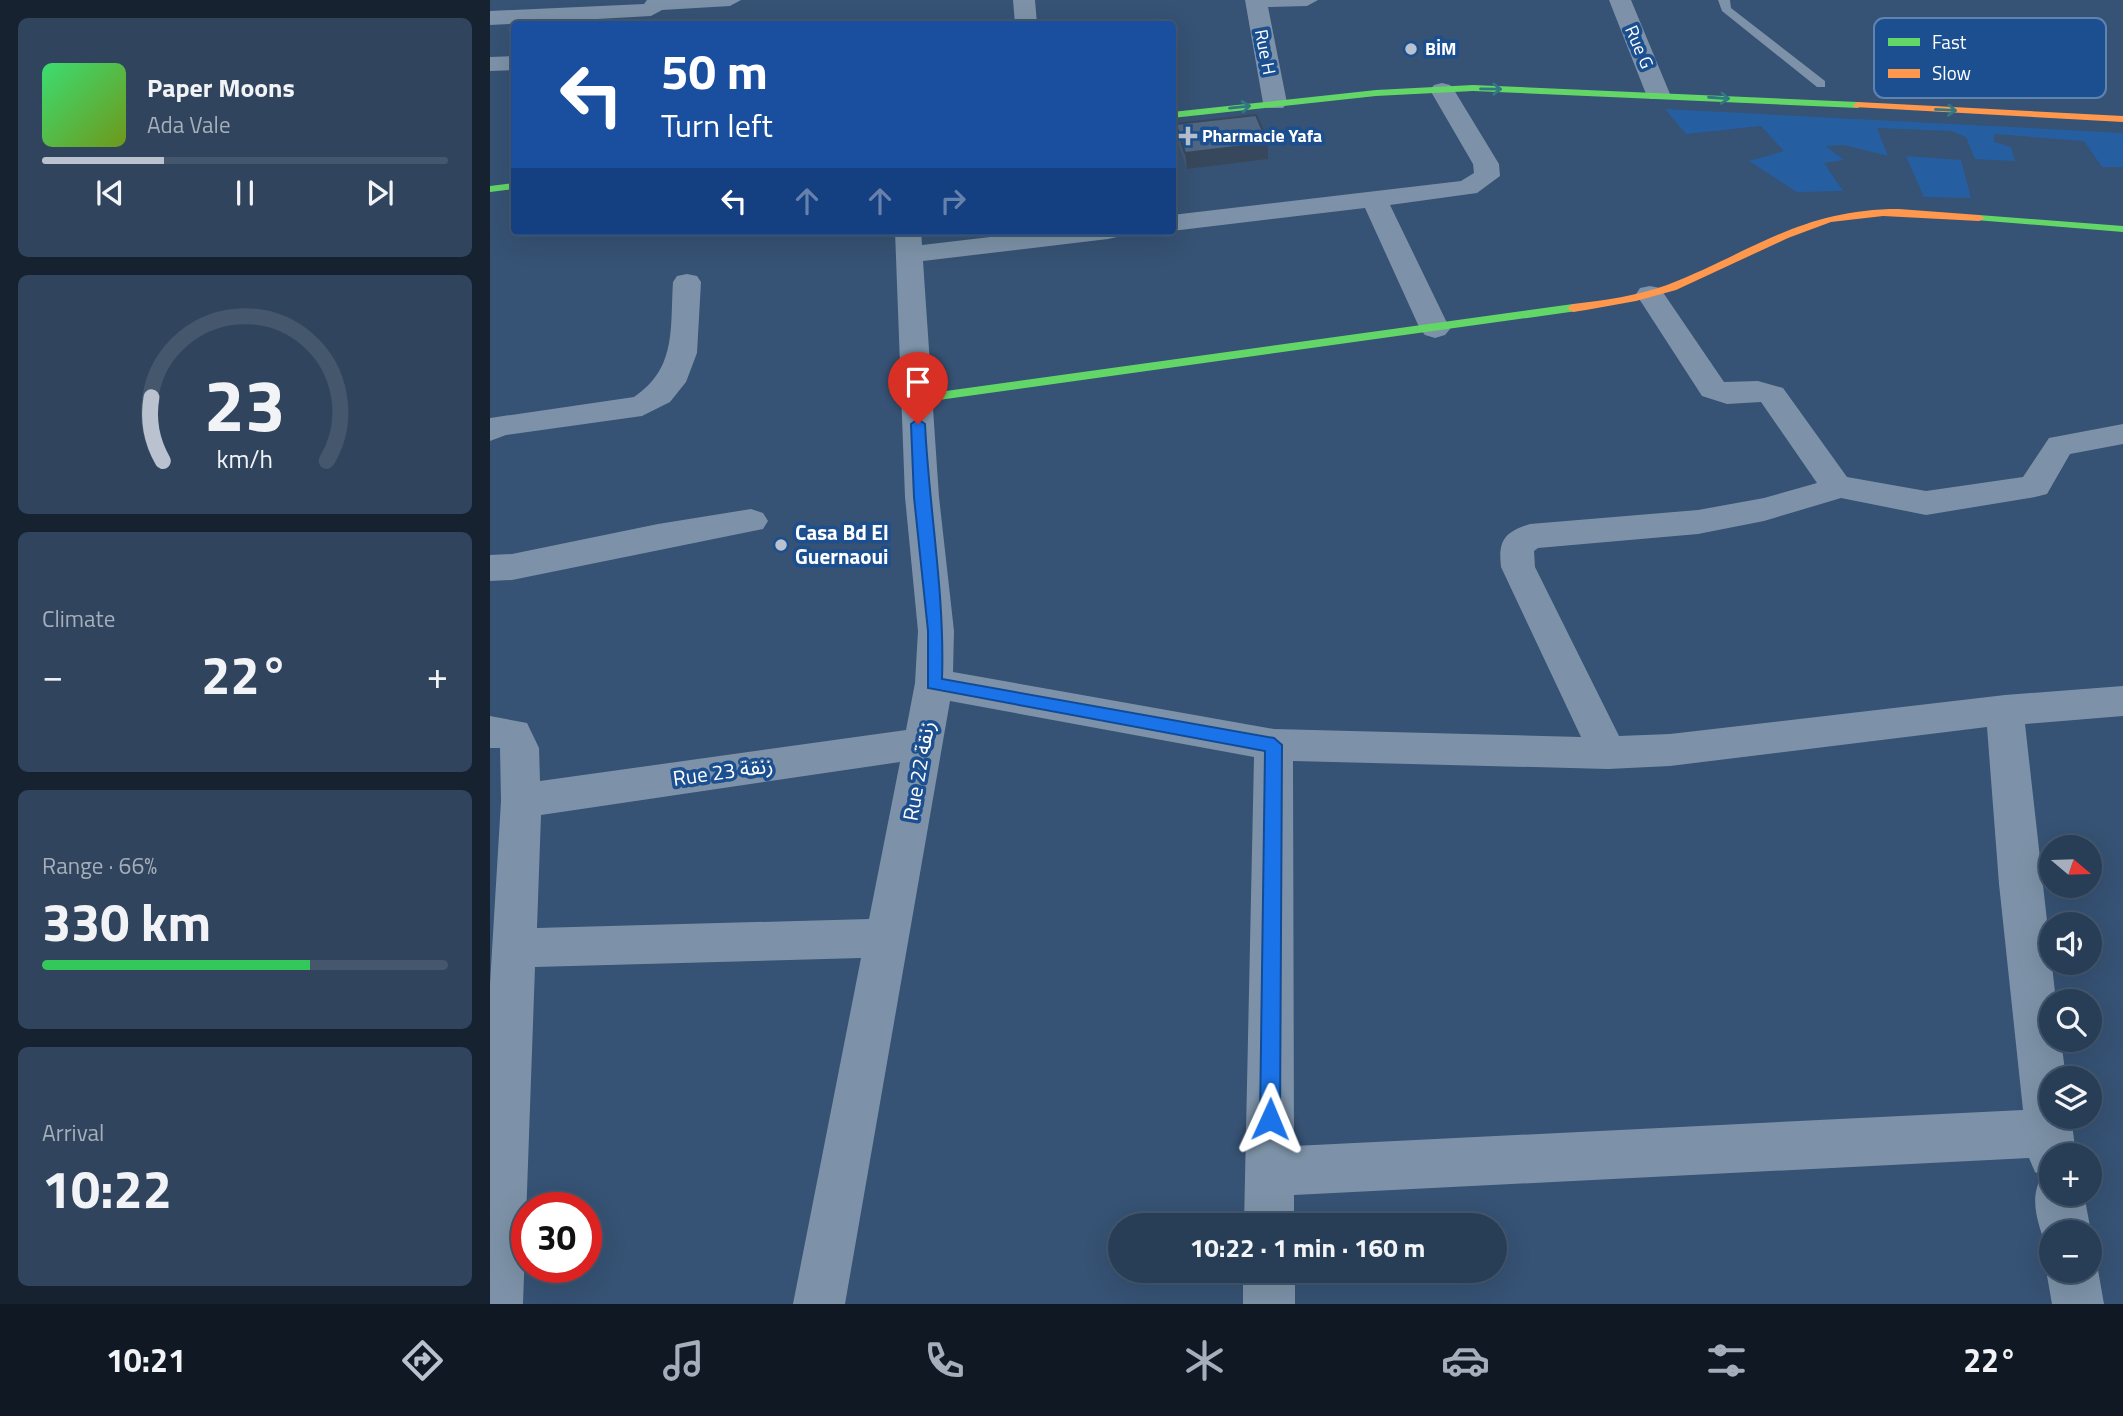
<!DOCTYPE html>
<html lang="en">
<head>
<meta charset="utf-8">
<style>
	body { margin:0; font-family:"Titillium Web","Noto Sans Arabic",sans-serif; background:#30455d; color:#f1f3f6; height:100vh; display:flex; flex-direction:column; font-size:26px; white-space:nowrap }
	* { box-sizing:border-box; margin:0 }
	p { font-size:23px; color:#a5aeba }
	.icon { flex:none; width:38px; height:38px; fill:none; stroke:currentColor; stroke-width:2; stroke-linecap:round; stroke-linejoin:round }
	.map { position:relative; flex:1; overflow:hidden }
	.details { display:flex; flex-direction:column; gap:18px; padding:18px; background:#162230; width:490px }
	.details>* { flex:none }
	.top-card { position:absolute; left:21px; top:21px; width:665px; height:214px; border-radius:7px; box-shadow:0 7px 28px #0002,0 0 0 2px #44576d; background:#1a4fa0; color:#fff; overflow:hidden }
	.needle { width:46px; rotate:109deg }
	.buttons { position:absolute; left:1549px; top:835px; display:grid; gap:14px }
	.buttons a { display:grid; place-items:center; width:63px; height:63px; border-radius:50%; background:#283e57; box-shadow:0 7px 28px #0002,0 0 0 2px #44576d; font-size:35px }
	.speed { position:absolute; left:21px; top:1192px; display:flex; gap:14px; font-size:35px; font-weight:700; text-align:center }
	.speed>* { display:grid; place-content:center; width:91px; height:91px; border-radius:50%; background:#283e57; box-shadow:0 7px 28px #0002,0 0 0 2px #44576d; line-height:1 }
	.speed .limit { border:10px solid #d22; background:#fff; color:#111 }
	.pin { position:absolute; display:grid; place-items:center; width:60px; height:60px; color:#fff; margin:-72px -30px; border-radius:50% 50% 50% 0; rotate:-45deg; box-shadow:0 0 7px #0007 }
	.pin .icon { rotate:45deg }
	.me { position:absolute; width:77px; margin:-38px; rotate:1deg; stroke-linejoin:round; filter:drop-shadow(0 0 5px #0008) }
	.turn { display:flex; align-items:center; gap:24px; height:147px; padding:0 35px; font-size:32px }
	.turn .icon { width:91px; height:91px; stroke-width:2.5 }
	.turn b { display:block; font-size:49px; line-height:60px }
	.lanes { display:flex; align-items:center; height:66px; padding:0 35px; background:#0003; justify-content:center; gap:35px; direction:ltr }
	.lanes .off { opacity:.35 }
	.big { font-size:52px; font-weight:700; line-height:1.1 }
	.details .tile { flex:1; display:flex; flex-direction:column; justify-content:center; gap:10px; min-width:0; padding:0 24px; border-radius:10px; background:#30455d }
	.details .dial { align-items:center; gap:0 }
	.dial svg { height:182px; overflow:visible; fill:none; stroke:#44576d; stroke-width:7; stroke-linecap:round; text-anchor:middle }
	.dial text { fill:#f1f3f6; stroke:none }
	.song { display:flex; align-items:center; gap:21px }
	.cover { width:84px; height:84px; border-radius:10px; background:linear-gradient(135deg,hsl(140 70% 55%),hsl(80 70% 35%)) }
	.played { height:7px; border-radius:4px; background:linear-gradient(90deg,#b9c2ce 30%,#44576d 30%) }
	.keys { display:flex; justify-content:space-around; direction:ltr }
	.heat { display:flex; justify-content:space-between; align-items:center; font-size:38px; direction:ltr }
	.charge { height:10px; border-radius:5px; background:linear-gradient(90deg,#34c759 66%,#44576d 0) }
	.trip { position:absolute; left:618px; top:1213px; width:399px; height:70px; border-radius:35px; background:#283e57; box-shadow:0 7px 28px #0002,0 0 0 2px #44576d; font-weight:700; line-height:70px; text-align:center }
	.tab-bar { display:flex; height:112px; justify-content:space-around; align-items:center; background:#101923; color:#a5aeba }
	.tab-bar .icon { width:49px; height:49px }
	.tab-bar .current { color:#b9c2ce }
	.tab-bar b { font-size:32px; color:#f1f3f6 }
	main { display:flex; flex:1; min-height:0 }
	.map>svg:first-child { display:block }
	.green { fill:#265fa1 }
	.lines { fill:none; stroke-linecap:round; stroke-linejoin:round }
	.lane { fill:#7d92a8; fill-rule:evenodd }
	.street { fill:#7d92a8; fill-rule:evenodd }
	.fast { fill:#63d668; fill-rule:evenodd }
	.slow { fill:#ff974d; fill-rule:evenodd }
	.wall { fill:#455971 }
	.shaded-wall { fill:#38485c }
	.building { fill:#506783; stroke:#38485c; stroke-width:2 }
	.oneway { stroke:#317883 }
	.route { fill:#1a73e8; stroke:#114b97; stroke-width:2 }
	.poi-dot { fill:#b9c2ce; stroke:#1b4f8f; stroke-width:2.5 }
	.labels { text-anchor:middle; stroke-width:7; stroke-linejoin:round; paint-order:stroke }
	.far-street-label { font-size:18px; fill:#fff; stroke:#1b4f8f }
	.far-poi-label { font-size:18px; font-weight:bold; fill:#fff; stroke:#1b4f8f; text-anchor:start }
	.poi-label { font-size:21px; font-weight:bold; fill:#fff; stroke:#1b4f8f; text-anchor:start }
	.street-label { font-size:21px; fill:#fff; stroke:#1b4f8f }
	.key { fill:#1b4f8f; stroke:#5f84b1; stroke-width:2 }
	.key-label { font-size:19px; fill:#fff }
</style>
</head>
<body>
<main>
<section class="details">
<div class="tile">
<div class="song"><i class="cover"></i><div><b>Paper Moons</b><p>Ada Vale</p></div></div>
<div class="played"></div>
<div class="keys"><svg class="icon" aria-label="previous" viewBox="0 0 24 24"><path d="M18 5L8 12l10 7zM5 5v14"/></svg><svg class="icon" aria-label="pause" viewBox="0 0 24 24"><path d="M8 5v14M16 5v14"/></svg><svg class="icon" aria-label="next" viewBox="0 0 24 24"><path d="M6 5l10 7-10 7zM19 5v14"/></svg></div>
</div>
<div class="tile dial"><svg viewBox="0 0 100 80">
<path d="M14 69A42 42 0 1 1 86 69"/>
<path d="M14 69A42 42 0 0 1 9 41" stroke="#b9c2ce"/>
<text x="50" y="56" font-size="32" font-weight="700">23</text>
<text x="50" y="72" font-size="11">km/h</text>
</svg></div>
<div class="tile"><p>Climate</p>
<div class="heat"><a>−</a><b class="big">22°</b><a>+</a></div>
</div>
<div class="tile"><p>Range · 66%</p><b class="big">330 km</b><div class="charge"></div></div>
<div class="tile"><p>Arrival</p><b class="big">10:22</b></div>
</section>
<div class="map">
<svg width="1633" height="1304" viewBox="0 0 1633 1304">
	<rect width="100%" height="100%" fill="#365274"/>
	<path class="green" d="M 1175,109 L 1633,133 L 1633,167 L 1612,167 L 1594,141 L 1504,134 L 1504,142 L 1521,147 L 1525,161 L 1485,159 L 1476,137 L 1461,131 L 1387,128 L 1398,156 L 1354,145 L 1336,146 L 1354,160 L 1334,163 L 1353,191 L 1307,192 L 1259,161 L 1294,151 L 1271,126 L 1196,134 Z
		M 1416,156 L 1471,160 L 1481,198 L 1434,197 Z"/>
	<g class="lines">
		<path class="lane" d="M 1228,0 L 1240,0 L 1241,8 L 1335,81 L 1335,87 L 1327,87 L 1232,11 Z"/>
		<path class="street" d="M 157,0 L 251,0 L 240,6 L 172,10 L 161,16 L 0,25 L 0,11 L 154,4 Z
			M 523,0 L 545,0 L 547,24 L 525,24 Z
			M 755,0 L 828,0 L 817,6 L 778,7 L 797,103 L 793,108 L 777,108 L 773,103 Z
			M 1119,0 L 1141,0 L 1180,94 L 1176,99 L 1160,99 L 1156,94 Z
			M 24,56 L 24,70 L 0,71 L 0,57 Z
			M 952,83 L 960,85 L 964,90 L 1009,164 L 1010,176 L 987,193 L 900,205 L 960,329 L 955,335 L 945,338 L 935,335 L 930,329 L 875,208 L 682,231 L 682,215 L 971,181 L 984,173 L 983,164 L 940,90 L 944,85 Z
			M 405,231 L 431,231 L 432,245 L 551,231 L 631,231 L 627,237 L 618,239 L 433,261 L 449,497 L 464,631 L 463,672 L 784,729 L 1091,737 L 1011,567 C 1008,541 1014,532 1040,524 L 1208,510 L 1274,498 L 1327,483 L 1271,402 L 1237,404 L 1212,396 L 1146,294 L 1150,288 L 1160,286 L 1170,288 L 1234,382 L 1268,381 L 1293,388 L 1357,477 L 1436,491 L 1533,477 L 1559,438 L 1633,424 L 1633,444 L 1580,454 L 1557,494 L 1545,497 L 1436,515 L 1351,498 L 1274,521 L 1208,534 L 1048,548 L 1044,551 L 1045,567 L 1129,736 L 1180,734 L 1515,695 L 1633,686 L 1633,716 L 1535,724 L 1566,1001 L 1561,1001 L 1561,1040 L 1571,1040 L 1576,1078 L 1561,1078 L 1561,1116 L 1581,1116 L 1586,1155 L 1561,1155 L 1561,1194 L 1594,1194 L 1601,1232 L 1600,1236 L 1600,1232 L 1561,1232 L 1561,1251 L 1558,1250 C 1549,1228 1537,1196 1553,1176 L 1545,1172 L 1539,1158 L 804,1195 L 804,1225 L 754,1225 L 764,757 L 460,701 L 355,1304 L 303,1304 L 371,958 L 45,967 L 33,1304 L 0,1304 L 0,984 L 11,801 L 10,748 L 0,748 L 0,716 L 37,723 L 49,748 L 50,781 L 416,730 L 425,683 L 428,631 L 415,497 ZM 1497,727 L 1509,884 L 1533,1110 L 804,1146 L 803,761 L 1118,769 L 1180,766 ZM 410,762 L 379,919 L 47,928 L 51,815 Z
			M 197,274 L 207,276 L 211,282 L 207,353 L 196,382 L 180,402 L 152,416 L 16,435 L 0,441 L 0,418 L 144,397 C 187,368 180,329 183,282 L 187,276 Z
			M 261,509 L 273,513 L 278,521 L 273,529 L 22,580 L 0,581 L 0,555 L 22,554 L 168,524 Z
			M 1600,1252 L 1608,1270 L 1614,1304 L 1562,1304 L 1556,1270 L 1561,1259 L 1561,1270 L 1600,1270 Z
			M 753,1270 L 805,1270 L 805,1304 L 753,1304 Z"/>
		<path class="fast" d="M 983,85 L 1368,102 L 1373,105 L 1368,108 L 983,91 L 886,96 L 682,118 L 682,112 L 886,90 Z
			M 24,183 L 24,189 L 0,192 L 0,186 Z
			M 1489,215 L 1633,226 L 1633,232 L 1485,220 L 1485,216 Z
			M 1083,304 L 1087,305 L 1087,311 L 427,403 L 420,399 L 427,395 Z"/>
		<path class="slow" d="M 1368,102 L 1633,116 L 1633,122 L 1364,107 L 1363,105 Z
			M 1409,209 L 1489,215 L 1495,218 L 1489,221 L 1393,216 L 1341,222 L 1298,238 L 1186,290 L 1146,301 L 1096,310 L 1083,312 L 1077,308 L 1083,304 C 1115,300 1147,296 1177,285 C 1262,252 1311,209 1409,209 Z"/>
	</g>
	<path class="wall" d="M 686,124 L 778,143 L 778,159 L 697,169 L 687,141 Z"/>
	<path class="shaded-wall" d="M 778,143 L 778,159 L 697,169 L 695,153 Z"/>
	<path class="building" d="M 766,115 L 778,143 L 695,153 L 686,124 Z"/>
	<defs><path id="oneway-shaft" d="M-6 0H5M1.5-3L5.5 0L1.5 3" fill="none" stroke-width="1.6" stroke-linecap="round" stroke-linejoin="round" transform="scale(1.75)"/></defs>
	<g class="oneway">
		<use href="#oneway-shaft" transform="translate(1001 89) rotate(1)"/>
		<use href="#oneway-shaft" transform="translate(1229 98) rotate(4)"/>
		<use href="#oneway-shaft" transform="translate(750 107) rotate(-6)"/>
		<use href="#oneway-shaft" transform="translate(1456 110) rotate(3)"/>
	</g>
	<path class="route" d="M 428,419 L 435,424 C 439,509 455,594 452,679 L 784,738 L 792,745 L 790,1119 L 787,1126 L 780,1129 L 773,1126 L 770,1119 L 775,751 L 438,688 L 438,631 L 424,497 L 421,424 Z"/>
	<g class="poi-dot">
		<circle cx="921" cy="49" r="7"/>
		<path d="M694.5 125.5h7v7h7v7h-7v7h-7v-7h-7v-7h7z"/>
		<circle cx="291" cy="545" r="7"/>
	</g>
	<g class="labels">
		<g class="far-street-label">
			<text transform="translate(1149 47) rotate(67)" y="6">Rue G</text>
			<text transform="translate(775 52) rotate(79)" y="6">Rue H</text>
		</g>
		<g class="far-poi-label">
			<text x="935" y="55">BİM</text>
			<text x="712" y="142">Pharmacie Yafa</text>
		</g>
		<g class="poi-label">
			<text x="305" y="540">Casa Bd El<tspan x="305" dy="24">Guernaoui</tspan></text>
		</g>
		<g class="street-label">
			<text transform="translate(429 771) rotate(-80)" y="7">Rue 22 زنقة</text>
			<text transform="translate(233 772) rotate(-8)" y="7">Rue 23 زنقة</text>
		</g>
	</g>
	<rect x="1384" y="18" width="232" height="80" rx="10" class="key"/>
	<rect x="1398" y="38" width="32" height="8" fill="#63d668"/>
	<rect x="1398" y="69" width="32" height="9" fill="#ff974d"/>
	<g class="key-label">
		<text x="1442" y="49">Fast</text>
		<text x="1442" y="80">Slow</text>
	</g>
</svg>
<div class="buttons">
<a><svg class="needle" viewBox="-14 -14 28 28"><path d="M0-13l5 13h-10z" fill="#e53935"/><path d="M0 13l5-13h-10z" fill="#a5aeba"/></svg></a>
<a><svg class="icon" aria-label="sound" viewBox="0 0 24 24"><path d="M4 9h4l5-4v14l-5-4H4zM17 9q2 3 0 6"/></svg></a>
<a><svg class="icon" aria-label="search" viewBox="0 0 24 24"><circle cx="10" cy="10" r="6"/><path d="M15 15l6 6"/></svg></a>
<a><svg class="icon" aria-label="layers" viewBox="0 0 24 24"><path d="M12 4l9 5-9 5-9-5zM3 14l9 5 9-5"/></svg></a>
<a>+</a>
<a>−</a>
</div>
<div class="speed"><div class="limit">30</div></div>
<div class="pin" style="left:428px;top:424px;background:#d93025"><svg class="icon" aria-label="arrive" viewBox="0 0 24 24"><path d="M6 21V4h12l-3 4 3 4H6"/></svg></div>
<svg class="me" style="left:780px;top:1119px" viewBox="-20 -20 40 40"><path d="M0-17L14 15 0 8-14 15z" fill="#1a73e8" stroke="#fff" stroke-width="4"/></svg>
<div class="trip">10:22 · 1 min · 160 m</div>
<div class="top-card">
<div class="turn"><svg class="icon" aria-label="left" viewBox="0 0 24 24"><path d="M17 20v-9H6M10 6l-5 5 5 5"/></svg><div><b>50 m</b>Turn left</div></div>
<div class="lanes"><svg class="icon" aria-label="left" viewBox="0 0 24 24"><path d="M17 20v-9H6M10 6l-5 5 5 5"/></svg><svg class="icon off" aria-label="ahead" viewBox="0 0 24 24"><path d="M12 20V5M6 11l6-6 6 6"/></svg><svg class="icon off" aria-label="ahead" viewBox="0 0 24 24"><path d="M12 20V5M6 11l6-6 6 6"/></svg><svg class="icon off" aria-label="right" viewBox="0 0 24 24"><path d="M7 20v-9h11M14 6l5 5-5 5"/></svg></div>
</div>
</div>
</main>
<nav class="tab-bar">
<b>10:21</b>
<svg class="icon current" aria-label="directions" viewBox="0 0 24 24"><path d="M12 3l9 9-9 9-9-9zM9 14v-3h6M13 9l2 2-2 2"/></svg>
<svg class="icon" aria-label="music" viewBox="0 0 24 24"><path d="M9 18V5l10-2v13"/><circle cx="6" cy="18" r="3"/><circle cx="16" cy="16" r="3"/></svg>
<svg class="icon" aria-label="phone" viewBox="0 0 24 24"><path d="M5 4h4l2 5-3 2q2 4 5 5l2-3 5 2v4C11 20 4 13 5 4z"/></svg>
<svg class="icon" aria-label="climate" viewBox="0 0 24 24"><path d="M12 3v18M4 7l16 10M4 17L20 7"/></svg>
<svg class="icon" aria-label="car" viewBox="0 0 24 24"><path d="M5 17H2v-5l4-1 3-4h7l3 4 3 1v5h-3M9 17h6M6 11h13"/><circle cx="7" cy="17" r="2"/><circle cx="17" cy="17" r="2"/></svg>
<svg class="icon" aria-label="filters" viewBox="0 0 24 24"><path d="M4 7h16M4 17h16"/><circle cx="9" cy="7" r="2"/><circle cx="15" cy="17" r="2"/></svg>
<b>22°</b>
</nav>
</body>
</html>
